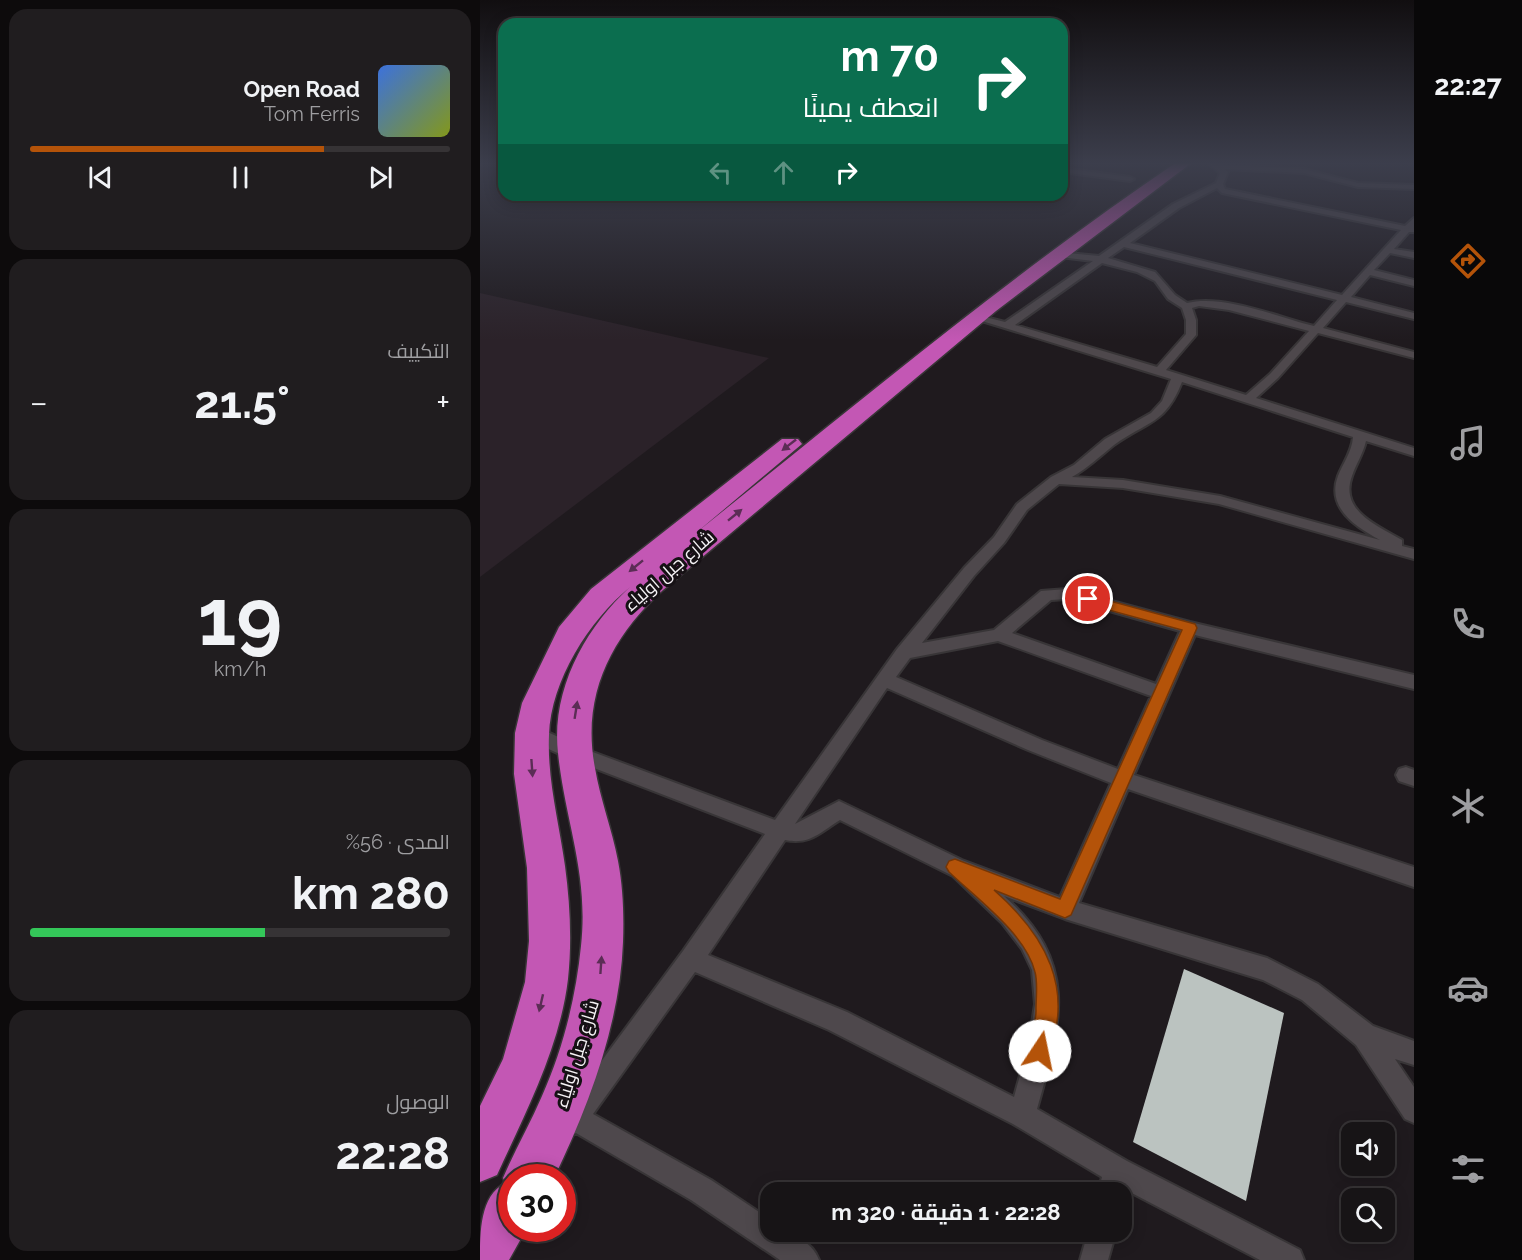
<!DOCTYPE html>
<html lang="ar">
<head>
<meta charset="utf-8">
<style>
	body { margin:0; font-family:Raleway,Cairo,sans-serif; background:#201d1f; color:#f1f3f6; direction:rtl; height:100vh; display:flex; flex-direction:column; font-size:22px; white-space:nowrap }
	* { box-sizing:border-box; margin:0 }
	p { font-size:20px; color:#9e9ea1 }
	.icon { flex:none; width:33px; height:33px; fill:none; stroke:currentColor; stroke-width:2; stroke-linecap:round; stroke-linejoin:round }
	.map { position:relative; flex:1; overflow:hidden; direction:ltr }
	.panel { display:flex; flex-direction:column; gap:9px; padding:9px; background:#0d0b0c; width:480px }
	.panel>* { flex:none }
	.top-card { position:absolute; left:18px; top:18px; width:570px; height:183px; border-radius:18px; box-shadow:0 3px 15px #0003,0 0 0 2px #363335; direction:rtl; background:#0b6e4f; color:#fff; overflow:hidden }
	.tools { position:absolute; left:861px; top:1122px; display:grid; gap:12px }
	.tools a { display:grid; place-items:center; width:54px; height:54px; border-radius:12px; background:#171416; box-shadow:0 3px 15px #0003,0 0 0 2px #363335; font-size:30px }
	.speed { position:absolute; left:18px; top:1164px; display:flex; gap:12px; font-size:30px; font-weight:700; text-align:center }
	.speed>* { display:grid; place-content:center; width:78px; height:78px; border-radius:50%; background:#171416; box-shadow:0 3px 15px #0003,0 0 0 2px #363335; line-height:1 }
	.speed .limit { border:9px solid #d22; background:#fff; color:#111 }
	.pin { position:absolute; display:grid; place-items:center; width:51px; height:51px; color:#fff; margin:-26px; border:3px solid #fff; border-radius:50%; box-shadow:0 2px 6px #0007 }
	.me { position:absolute; width:66px; margin:-33px; rotate:11deg; stroke-linejoin:round; filter:drop-shadow(0 0 4px #0008) }
	.turn { display:flex; align-items:center; gap:21px; height:126px; padding:0 30px; font-size:27px }
	.turn .icon { width:78px; height:78px; stroke-width:2.5 }
	.turn b { display:block; font-size:42px; line-height:51px }
	.lanes { display:flex; align-items:center; height:57px; padding:0 30px; background:#0003; justify-content:center; gap:30px; direction:ltr }
	.lanes .off { opacity:.35 }
	.big { font-size:45px; font-weight:700; line-height:1.1 }
	.panel .card { flex:1; display:flex; flex-direction:column; justify-content:center; gap:9px; min-width:0; padding:0 21px; border-radius:18px; background:#201d1f }
	.panel .dial { align-items:center; gap:0 }
	.dial b { font-size:78px; line-height:1 }
	.song { display:flex; align-items:center; gap:18px }
	.cover { width:72px; height:72px; border-radius:9px; background:linear-gradient(135deg,hsl(220 70% 55%),hsl(70 70% 35%)) }
	.played { height:6px; border-radius:3px; background:linear-gradient(90deg,#b45309 70%,#363335 70%) }
	.keys { display:flex; justify-content:space-around; direction:ltr }
	.heat { display:flex; justify-content:space-between; align-items:center; font-size:33px; direction:ltr }
	.charge { height:9px; border-radius:4px; background:linear-gradient(90deg,#34c759 56%,#363335 0) }
	.trip { position:absolute; left:280px; top:1182px; width:372px; height:60px; border-radius:18px; background:#171416; box-shadow:0 3px 15px #0003,0 0 0 2px #363335; font-weight:700; line-height:60px; text-align:center; direction:rtl }
	main { display:flex; flex:1; min-height:0 }
	.dock { display:flex; flex-direction:column; width:108px; justify-content:space-around; align-items:center; background:#090809; color:#9e9ea1 }
	.dock .icon { width:42px; height:42px }
	.dock .current { color:#b45309 }
	.dock b { font-size:27px; color:#f1f3f6 }
	.map>svg:first-child { display:block }
	.built { fill:#2b2229 }
	.building { fill:#bbc3c0 }
	.lines { fill:none; stroke-linecap:round; stroke-linejoin:round }
	.street-casing { stroke:#383537; stroke-width:4 }
	.highway-casing { stroke:#383537; stroke-width:3 }
	.street { fill:#4e484c; fill-rule:evenodd }
	.highway { fill:#c357b4; fill-rule:evenodd }
	.oneway { fill:#5b2d55 }
	.route { fill:#b45309; stroke:#753606; stroke-width:1.5 }
	.labels { text-anchor:middle; stroke-width:6; stroke-linejoin:round; paint-order:stroke }
	.street-label { font-size:18px; fill:#f5f2f5; stroke:#161115 }
</style>
</head>
<body>
<main>
<nav class="dock">
<b>22:27</b>
<svg class="icon current" aria-label="directions" viewBox="0 0 24 24"><path d="M12 3l9 9-9 9-9-9zM9 14v-3h6M13 9l2 2-2 2"/></svg>
<svg class="icon" aria-label="music" viewBox="0 0 24 24"><path d="M9 18V5l10-2v13"/><circle cx="6" cy="18" r="3"/><circle cx="16" cy="16" r="3"/></svg>
<svg class="icon" aria-label="phone" viewBox="0 0 24 24"><path d="M5 4h4l2 5-3 2q2 4 5 5l2-3 5 2v4C11 20 4 13 5 4z"/></svg>
<svg class="icon" aria-label="climate" viewBox="0 0 24 24"><path d="M12 3v18M4 7l16 10M4 17L20 7"/></svg>
<svg class="icon" aria-label="car" viewBox="0 0 24 24"><path d="M5 17H2v-5l4-1 3-4h7l3 4 3 1v5h-3M9 17h6M6 11h13"/><circle cx="7" cy="17" r="2"/><circle cx="17" cy="17" r="2"/></svg>
<svg class="icon" aria-label="filters" viewBox="0 0 24 24"><path d="M4 7h16M4 17h16"/><circle cx="9" cy="7" r="2"/><circle cx="15" cy="17" r="2"/></svg>
</nav>
<div class="map">
<svg width="934" height="1260" viewBox="0 0 934 1260">
	<rect width="100%" height="100%" fill="#1f1a1e"/>
	<path class="built" d="M 0,293 L 289,358 L 0,577 Z"/>
	<path class="building" d="M 704,969 L 804,1013 L 766,1201 L 653,1142 Z"/>
	<g class="lines">
		<defs>
			<path id="street" d="M 729,164 L 824,169 L 878,183 L 934,185 L 934,189 L 878,187 L 824,173 L 745,169 L 748,172 L 743,184 L 745,189 L 925,226 L 934,218 L 934,232 L 929,232 L 914,249 L 934,252 L 934,258 L 910,253 L 894,270 L 934,280 L 934,286 L 890,275 L 871,297 L 934,313 L 934,319 L 866,302 L 843,328 L 934,352 L 934,358 L 838,333 L 798,378 L 776,398 L 934,448 L 934,456 L 886,441 C 883,454 876,464 872,476 C 859,511 898,526 922,540 L 922,546 L 934,549 L 934,559 L 739,504 L 643,488 L 579,484 L 547,510 L 524,543 L 494,576 L 442,643 L 514,630 L 561,591 L 587,589 L 710,622 L 934,675 L 934,689 L 715,635 L 654,775 L 934,867 L 934,887 L 648,789 L 599,903 L 787,958 L 838,984 L 893,1026 L 934,1041 L 934,1065 L 915,1059 L 934,1087 L 934,1123 L 925,1119 L 876,1045 L 822,1000 L 783,980 L 585,919 L 524,896 C 600,963 581,1023 557,1109 L 647,1161 L 820,1250 L 824,1260 L 780,1260 L 646,1190 L 642,1201 L 642,1192 L 618,1192 L 622,1177 L 533,1124 L 349,1030 L 215,972 L 113,1114 L 231,1180 L 291,1220 L 291,1232 C 311,1232 332,1241 339,1260 L 300,1260 L 211,1200 L 96,1133 L 92,1135 L 83,1131 L 79,1122 L 83,1113 L 203,951 L 285,834 L 88,758 L 45,738 L 43,733 L 45,728 L 52,726 L 59,728 L 102,748 L 295,820 L 417,649 L 484,568 L 514,537 L 537,504 L 571,477 L 594,465 L 625,439 L 671,413 L 682,401 L 691,379 L 492,318 L 497,315 L 525,322 L 613,261 L 580,257 L 575,254 L 577,252 L 619,256 L 693,204 L 736,183 L 740,173 ZM 737,188 L 742,193 L 921,230 L 862,295 L 650,243 L 699,208 ZM 644,247 L 857,300 L 834,326 C 798,317 743,294 707,303 L 695,295 L 675,272 L 628,258 ZM 622,263 L 657,272 L 675,281 L 688,299 L 702,308 L 706,320 L 706,334 L 677,367 L 535,325 ZM 719,306 L 749,310 L 829,331 L 790,374 L 766,395 L 686,370 L 716,335 L 716,320 L 712,308 ZM 702,382 L 873,437 C 872,452 863,463 858,476 C 846,508 876,527 900,540 L 740,496 L 643,480 L 592,477 C 608,468 620,456 634,445 C 667,421 685,425 702,382 ZM 587,599 L 700,631 L 676,684 L 532,633 L 571,600 ZM 518,641 L 671,696 L 638,769 L 562,740 L 416,677 L 430,658 ZM 407,688 L 548,750 L 631,783 L 580,897 L 482,860 L 359,801 L 315,824 ZM 360,820 L 473,876 L 522,923 L 542,949 L 552,970 L 555,1004 L 549,1043 L 534,1097 L 367,1012 L 228,955 L 305,840 C 330,845 339,833 360,820 Z
				M 582,168 L 650,177 L 654,179 L 650,181 L 582,172 Z
				M 926,767 L 934,770 L 934,786 L 919,781 L 916,775 L 919,769 Z
				M 608,1232 L 636,1232 L 628,1260 L 600,1260 Z"/>
			<path id="highway" d="M 694,164 L 710,164 L 516,311 L 183,590 C 131,637 101,696 115,768 C 120,799 132,829 138,861 C 143,887 144,915 143,942 C 140,1024 109,1105 74,1178 L 32,1178 L 32,1228 L 47,1228 L 29,1260 L 0,1260 C 0,1232 0,1196 25,1183 L 23,1178 C 35,1150 50,1124 62,1096 C 83,1049 96,997 101,946 C 109,874 85,821 78,753 C 71,690 105,628 150,587 C 109,621 71,680 69,735 C 67,779 79,822 85,866 C 90,903 92,942 88,979 C 80,1047 45,1114 17,1175 L 0,1182 L 0,1106 L 23,1059 L 45,982 L 49,941 L 47,868 L 34,774 L 35,733 L 42,703 L 79,627 L 111,589 L 302,439 L 318,439 L 322,444 L 217,532 C 374,406 528,277 694,164 Z"/>
		</defs>
		<use href="#street" class="street-casing"/>
		<use href="#highway" class="highway-casing"/>
		<use href="#street" class="street"/>
		<use href="#highway" class="highway"/>
	</g>
	<defs><path id="oneway-solid" d="M-6-.8H1V-3.2L6.5 0L1 3.2V.8H-6Z" transform="scale(1.5)"/></defs>
	<g class="oneway">
		<use href="#oneway-solid" transform="translate(309 445) rotate(142)"/>
		<use href="#oneway-solid" transform="translate(255 515) rotate(-39)"/>
		<use href="#oneway-solid" transform="translate(156 566) rotate(141)"/>
		<use href="#oneway-solid" transform="translate(96 710) rotate(-81)"/>
		<use href="#oneway-solid" transform="translate(52 768) rotate(86)"/>
		<use href="#oneway-solid" transform="translate(121 965) rotate(-86)"/>
		<use href="#oneway-solid" transform="translate(61 1003) rotate(103)"/>
	</g>
	<linearGradient id="sky" x2="0" y2="1"><stop stop-color="#110e10"/><stop offset="0.48" stop-color="#3c3e4c"/><stop offset="1" stop-color="#3c3e4c" stop-opacity="0"/></linearGradient>
	<rect width="934" height="340" fill="url(#sky)"/>
	<path class="route" d="M 608,595 L 715,624 L 717,628 L 591,915 L 585,918 L 514,890 C 565,935 596,989 567,1058 L 560,1061 L 552,1058 C 546,1043 557,1025 556,1009 C 556,997 558,983 555,972 C 546,934 496,898 469,872 L 466,867 L 469,861 L 475,859 L 580,899 L 702,630 L 603,603 L 603,596 Z"/>
	<g class="labels">
		<g class="street-label">
			<text transform="translate(189 571) rotate(-41)" y="6">شارع جبل اولياء</text>
			<text transform="translate(97 1054) rotate(-73)" y="6">شارع جبل اولياء</text>
		</g>
	</g>
</svg>
<div class="tools">
<a><svg class="icon" aria-label="sound" viewBox="0 0 24 24"><path d="M4 9h4l5-4v14l-5-4H4zM17 9q2 3 0 6"/></svg></a>
<a><svg class="icon" aria-label="search" viewBox="0 0 24 24"><circle cx="10" cy="10" r="6"/><path d="M15 15l6 6"/></svg></a>
</div>
<div class="speed"><div class="limit">30</div></div>
<div class="pin" style="left:608px;top:599px;background:#d93025"><svg class="icon" aria-label="arrive" viewBox="0 0 24 24"><path d="M6 21V4h12l-3 4 3 4H6"/></svg></div>
<svg class="me" style="left:560px;top:1051px" viewBox="-20 -20 40 40"><circle r="19" fill="#fff"/><path d="M0-13L10 11 0 6-10 11z" fill="#b45309"/></svg>
<div class="trip">22:28 · 1 دقيقة · 320 m</div>
<div class="top-card">
<div class="turn"><svg class="icon" aria-label="right" viewBox="0 0 24 24"><path d="M7 20v-9h11M14 6l5 5-5 5"/></svg><div><b>70 m</b>انعطف يمينًا</div></div>
<div class="lanes"><svg class="icon off" aria-label="left" viewBox="0 0 24 24"><path d="M17 20v-9H6M10 6l-5 5 5 5"/></svg><svg class="icon off" aria-label="ahead" viewBox="0 0 24 24"><path d="M12 20V5M6 11l6-6 6 6"/></svg><svg class="icon" aria-label="right" viewBox="0 0 24 24"><path d="M7 20v-9h11M14 6l5 5-5 5"/></svg></div>
</div>
</div>
<section class="panel">
<div class="card">
<div class="song"><i class="cover"></i><div><b>Open Road</b><p>Tom Ferris</p></div></div>
<div class="played"></div>
<div class="keys"><svg class="icon" aria-label="previous" viewBox="0 0 24 24"><path d="M18 5L8 12l10 7zM5 5v14"/></svg><svg class="icon" aria-label="pause" viewBox="0 0 24 24"><path d="M8 5v14M16 5v14"/></svg><svg class="icon" aria-label="next" viewBox="0 0 24 24"><path d="M6 5l10 7-10 7zM19 5v14"/></svg></div>
</div>
<div class="card"><p>التكييف</p>
<div class="heat"><a>−</a><b class="big">21.5°</b><a>+</a></div>
</div>
<div class="card dial"><b>19</b><p>km/h</p></div>
<div class="card"><p>المدى · 56%</p><b class="big">280 km</b><div class="charge"></div></div>
<div class="card"><p>الوصول</p><b class="big">22:28</b></div>
</section>
</main>
</body>
</html>
